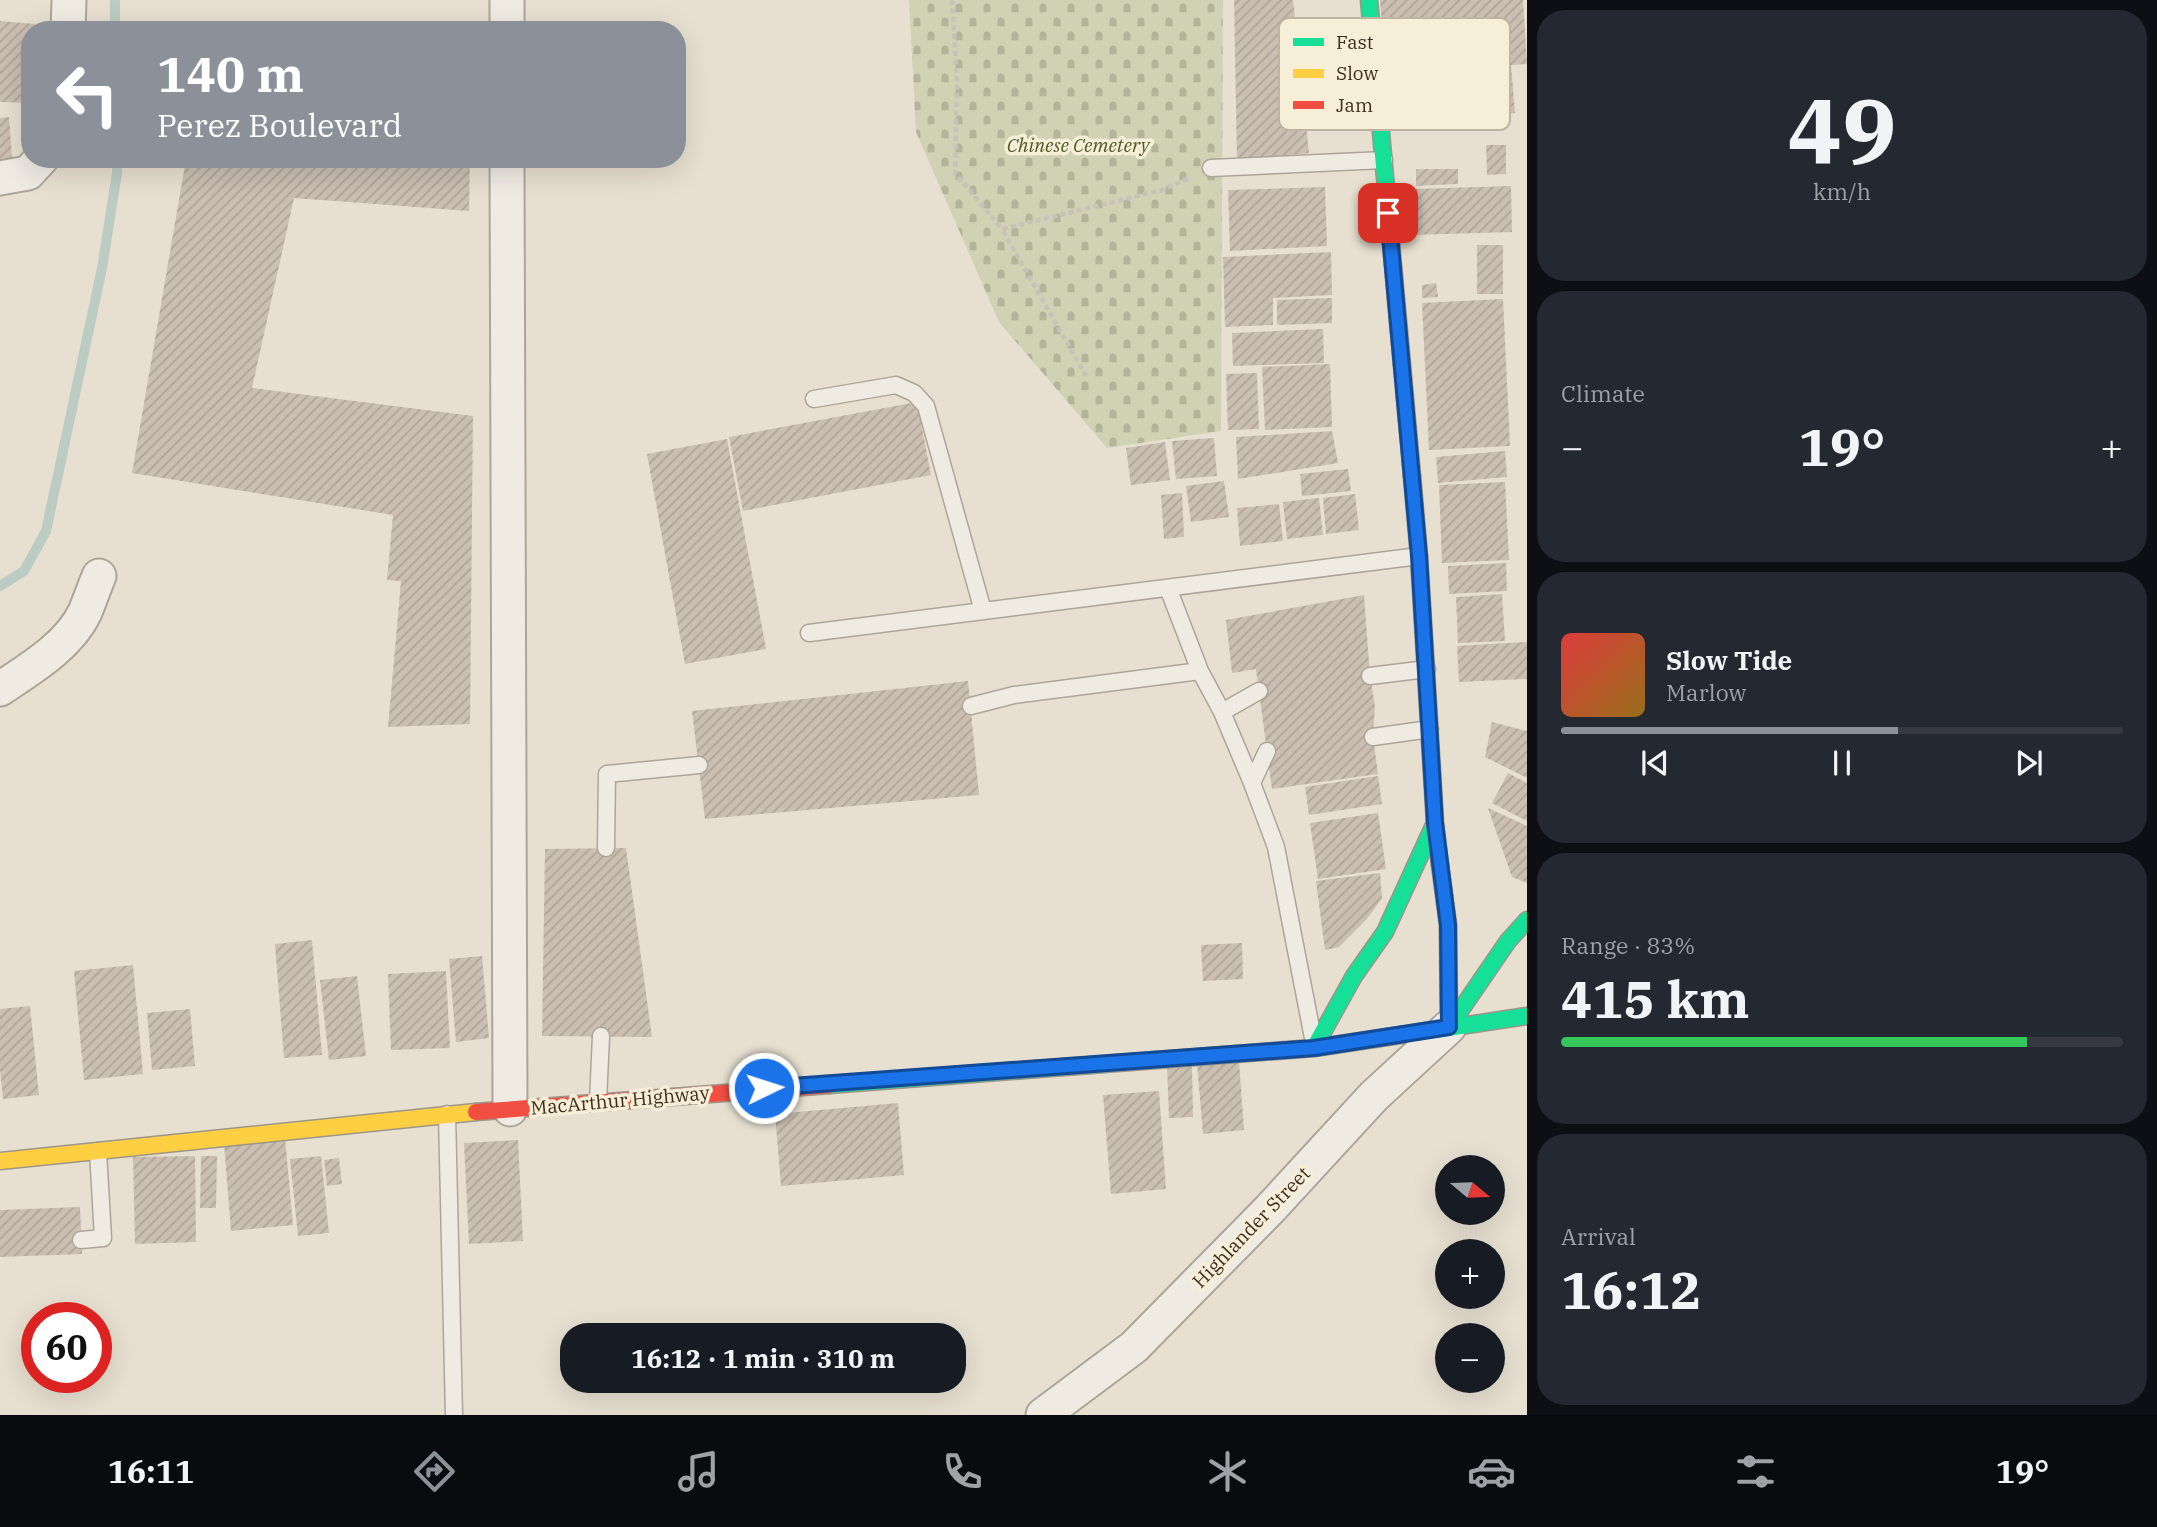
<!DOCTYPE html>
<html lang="en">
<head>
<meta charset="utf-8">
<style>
	body { margin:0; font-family:"IBM Plex Serif",serif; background:#242831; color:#f1f3f6; height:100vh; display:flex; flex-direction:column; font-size:26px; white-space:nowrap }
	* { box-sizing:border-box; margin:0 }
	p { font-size:23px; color:#9ea1a6 }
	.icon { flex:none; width:38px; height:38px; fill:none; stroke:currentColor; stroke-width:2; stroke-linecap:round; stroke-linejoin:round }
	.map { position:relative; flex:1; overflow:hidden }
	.drawer { display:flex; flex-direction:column; gap:10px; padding:10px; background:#0d0f14; width:630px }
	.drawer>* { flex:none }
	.guide { position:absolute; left:21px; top:21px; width:665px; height:147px; border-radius:28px; box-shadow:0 7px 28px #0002; background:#8c9099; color:#fff; overflow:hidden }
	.needle { width:46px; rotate:109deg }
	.controls { position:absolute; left:1435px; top:1155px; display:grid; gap:14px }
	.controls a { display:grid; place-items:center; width:70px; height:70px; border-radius:50%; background:#171b24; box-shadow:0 7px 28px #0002; font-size:35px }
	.speed { position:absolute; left:21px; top:1302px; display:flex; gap:14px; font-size:35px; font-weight:700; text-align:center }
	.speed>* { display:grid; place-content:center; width:91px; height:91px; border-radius:50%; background:#171b24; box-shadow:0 7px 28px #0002; line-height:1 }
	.speed .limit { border:10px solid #d22; background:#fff; color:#111 }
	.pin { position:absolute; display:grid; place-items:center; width:60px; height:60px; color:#fff; margin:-30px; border-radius:14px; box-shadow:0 4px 10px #0006 }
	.me { position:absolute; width:77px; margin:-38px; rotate:86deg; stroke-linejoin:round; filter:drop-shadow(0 0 5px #0008) }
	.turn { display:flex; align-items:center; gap:24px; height:147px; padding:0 21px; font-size:32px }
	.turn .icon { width:91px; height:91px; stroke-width:2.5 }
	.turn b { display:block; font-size:49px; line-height:60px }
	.big { font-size:52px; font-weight:700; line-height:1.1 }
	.drawer .tile { flex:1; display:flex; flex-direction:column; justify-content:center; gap:10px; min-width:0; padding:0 24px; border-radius:28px; background:#242831 }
	.drawer .dial { align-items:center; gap:0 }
	.dial b { font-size:91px; line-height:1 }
	.song { display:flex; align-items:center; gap:21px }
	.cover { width:84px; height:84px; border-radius:10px; background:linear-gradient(135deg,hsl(0 70% 55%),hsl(40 70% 35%)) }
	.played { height:7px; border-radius:4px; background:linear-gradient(90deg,#8c9099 60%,#363941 60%) }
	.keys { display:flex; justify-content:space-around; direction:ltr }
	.heat { display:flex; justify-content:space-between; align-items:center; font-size:38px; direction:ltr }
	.charge { height:10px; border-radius:5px; background:linear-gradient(90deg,#34c759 83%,#363941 0) }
	.trip { position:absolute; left:560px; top:1323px; width:406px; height:70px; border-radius:28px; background:#171b24; box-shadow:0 7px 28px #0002; font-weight:700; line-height:70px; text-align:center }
	.dock { display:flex; height:112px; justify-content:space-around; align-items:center; background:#090b0e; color:#9ea1a6 }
	.dock .icon { width:49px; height:49px }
	.dock .active { color:#8c9099 }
	.dock b { font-size:32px; color:#f1f3f6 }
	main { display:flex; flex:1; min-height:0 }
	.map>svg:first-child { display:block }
	.cemetery { fill:url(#cemetery-stones) }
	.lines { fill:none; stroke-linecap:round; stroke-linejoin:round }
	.stream { stroke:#bcccc2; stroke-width:10 }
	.building { fill:url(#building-hatch) }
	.lane-casing { stroke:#ada599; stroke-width:19 }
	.street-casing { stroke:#ada599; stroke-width:37 }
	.fast-casing { stroke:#9c958a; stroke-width:19 }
	.slow-casing { stroke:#9c958a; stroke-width:19 }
	.jam-casing { stroke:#9c958a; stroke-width:19 }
	.path { stroke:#c8c2b9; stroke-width:4.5; stroke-dasharray:5 3.5; stroke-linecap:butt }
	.lane { stroke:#efebe3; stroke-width:16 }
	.street { stroke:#efebe3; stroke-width:33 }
	.fast { stroke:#16e098; stroke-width:16 }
	.slow { stroke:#ffcf43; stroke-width:16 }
	.jam { stroke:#f24e42; stroke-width:16 }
	.route-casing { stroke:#114b97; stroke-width:18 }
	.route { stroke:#1a73e8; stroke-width:12 }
	.labels { text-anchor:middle; stroke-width:7; stroke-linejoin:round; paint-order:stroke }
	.park-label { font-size:19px; font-style:italic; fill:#4d5a26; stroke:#f7eed8 }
	.street-label { font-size:19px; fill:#3d2e20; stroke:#f7eed8 }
	.key { fill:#f7eed8; stroke:#bfb4a1; stroke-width:2 }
	.key-label { font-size:19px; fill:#3d2e20 }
</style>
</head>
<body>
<main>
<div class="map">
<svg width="1527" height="1415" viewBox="0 0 1527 1415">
	<defs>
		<pattern id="cemetery-stones" width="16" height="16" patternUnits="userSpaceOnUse" patternTransform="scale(1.75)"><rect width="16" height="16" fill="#d1d1b3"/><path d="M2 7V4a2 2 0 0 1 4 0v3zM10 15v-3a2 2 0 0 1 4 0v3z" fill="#b4b49a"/></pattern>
		<pattern id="building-hatch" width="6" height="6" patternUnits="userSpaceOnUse" patternTransform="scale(1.75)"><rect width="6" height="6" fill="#cbbfb2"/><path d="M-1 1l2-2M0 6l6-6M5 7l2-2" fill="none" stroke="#afa499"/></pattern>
	</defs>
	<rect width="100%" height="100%" fill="#e7e0d1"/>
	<path class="cemetery" d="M 909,0 L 1223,0 L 1221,431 L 1107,448 L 999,322 L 916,132 Z"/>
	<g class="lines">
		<path class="stream" d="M 115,0 L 115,30
			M 0,586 L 24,571 L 46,531 L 102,268 L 117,173 L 117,159"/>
	</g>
	<path class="building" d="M 1234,0 L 1293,0 L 1309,153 L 1237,160 Z
		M 1380,0 L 1523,0 L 1527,64 L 1511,65 L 1515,113 L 1408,122 L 1404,74 L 1386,76 Z
		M 0,21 L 35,24 L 34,30 L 30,30 L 30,103 L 0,102 Z
		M 9,117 L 13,170 L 0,171 L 0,118 Z
		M 1486,145 L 1506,145 L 1506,174 L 1487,175 Z
		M 186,159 L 470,159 L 469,211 L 294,198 L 252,388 L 473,416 L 470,724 L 388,727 L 401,581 L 387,580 L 393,515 L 132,473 Z
		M 1416,169 L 1458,169 L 1458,184 L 1416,186 Z
		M 1511,186 L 1512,232 L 1413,235 L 1412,189 Z
		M 1325,187 L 1327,246 L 1230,251 L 1228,190 Z
		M 1477,245 L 1503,245 L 1503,294 L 1477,294 Z
		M 1331,252 L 1332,295 L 1273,298 L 1273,325 L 1225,327 L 1223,257 Z
		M 1436,283 L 1438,297 L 1422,298 L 1422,285 Z
		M 1332,298 L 1332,323 L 1277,325 L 1277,300 Z
		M 1503,299 L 1510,446 L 1429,450 L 1422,303 Z
		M 1323,329 L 1324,363 L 1233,366 L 1232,333 Z
		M 1330,364 L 1332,427 L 1265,430 L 1262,367 Z
		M 1257,373 L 1259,429 L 1228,430 L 1226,374 Z
		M 917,402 L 931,475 L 743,511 L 729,437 Z
		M 1332,431 L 1338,463 L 1238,479 L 1236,437 Z
		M 1214,438 L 1217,476 L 1176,479 L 1172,441 Z
		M 727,439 L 766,649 L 685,664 L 647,454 Z
		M 1165,442 L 1170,480 L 1131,485 L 1126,448 Z
		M 1505,451 L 1507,477 L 1438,483 L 1436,457 Z
		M 1348,469 L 1351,491 L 1302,496 L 1300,474 Z
		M 1224,481 L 1229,517 L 1191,522 L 1186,486 Z
		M 1505,482 L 1509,560 L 1442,563 L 1439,485 Z
		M 1182,493 L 1184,537 L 1164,539 L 1161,495 Z
		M 1355,494 L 1359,530 L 1326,534 L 1323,498 Z
		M 1319,498 L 1323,535 L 1287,539 L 1283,502 Z
		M 1279,504 L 1283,541 L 1240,546 L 1237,508 Z
		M 1506,563 L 1507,591 L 1449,594 L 1448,566 Z
		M 1502,594 L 1505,641 L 1458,643 L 1456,597 Z
		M 1364,595 L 1370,676 L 1375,706 L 1373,737 L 1378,774 L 1272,789 L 1256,669 L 1232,673 L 1226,620 Z
		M 1527,642 L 1527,679 L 1459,682 L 1457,646 Z
		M 968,681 L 979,795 L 705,819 L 692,711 Z
		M 1492,722 L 1527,731 L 1527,778 L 1485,757 Z
		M 1508,773 L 1527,783 L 1527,821 L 1492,803 Z
		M 1378,776 L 1382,804 L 1309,815 L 1305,787 Z
		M 1488,808 L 1527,826 L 1527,883 L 1512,877 Z
		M 1378,813 L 1386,869 L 1318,879 L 1310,823 Z
		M 626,848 L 652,1037 L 542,1036 L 545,849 Z
		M 1380,873 L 1382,898 L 1367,919 L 1339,947 L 1325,950 L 1316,881 Z
		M 312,940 L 322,1055 L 284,1058 L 275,944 Z
		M 1242,943 L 1243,979 L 1203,981 L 1201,945 Z
		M 482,956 L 489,1038 L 456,1042 L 449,959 Z
		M 133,965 L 143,1074 L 84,1080 L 74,971 Z
		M 446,971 L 450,1048 L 391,1050 L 388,974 Z
		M 357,976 L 366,1056 L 329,1060 L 320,980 Z
		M 30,1006 L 39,1095 L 3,1099 L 0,1069 L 0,1009 Z
		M 190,1009 L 195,1066 L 152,1070 L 147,1013 Z
		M 1239,1061 L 1244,1130 L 1203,1134 L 1197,1064 Z
		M 1192,1064 L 1193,1117 L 1169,1118 L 1167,1065 Z
		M 1159,1091 L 1166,1189 L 1111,1194 L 1103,1095 Z
		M 898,1103 L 904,1175 L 781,1186 L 775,1114 Z
		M 285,1138 L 293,1225 L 231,1231 L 224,1144 Z
		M 518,1140 L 523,1241 L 469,1244 L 464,1143 Z
		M 195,1156 L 196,1242 L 135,1244 L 133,1157 Z
		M 201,1156 L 217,1156 L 216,1208 L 200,1208 Z
		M 321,1156 L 329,1233 L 298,1236 L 290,1159 Z
		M 339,1158 L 342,1184 L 327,1186 L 324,1160 Z
		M 80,1207 L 82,1254 L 0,1257 L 0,1210 Z"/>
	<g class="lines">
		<defs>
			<path id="lane" d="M 1211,168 L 1384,160
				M 814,399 L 896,385 L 914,393 L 926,406 L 983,611
				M 1168,588 L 1200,671 L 1222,712 L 1252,783 L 1276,847 L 1313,1038
				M 809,633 L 1419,556
				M 1370,676 L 1427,669
				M 971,706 L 1014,695 L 1200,671
				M 1222,712 L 1259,691
				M 1373,737 L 1430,729
				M 1252,783 L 1267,751
				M 606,848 L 607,774 L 699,765
				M 598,1102 L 601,1036
				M 447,1114 L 454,1415
				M 81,1240 L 103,1238 L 98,1151"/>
			<path id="street" d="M 507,0 L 507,30
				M 68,30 L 69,0
				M 507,159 L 510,1109
				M 0,178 L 28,173 L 41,159
				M 0,689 C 30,669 69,646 85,612 C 90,600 94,588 99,576
				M 1043,1415 L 1134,1347 L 1269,1210 L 1374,1096 L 1449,1027"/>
			<path id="fast" d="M 1369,0 L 1412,476
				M 1440,865 L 1448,925 L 1449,1027
				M 1449,1027 L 1508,941 L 1527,920
				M 1314,1048 L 1354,976 L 1385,932 L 1434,825
				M 829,1085 L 1314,1048 L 1527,1016"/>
			<path id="slow" d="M 1412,476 L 1419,556 L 1435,823 L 1440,865
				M 0,1161 L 476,1112"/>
			<path id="jam" d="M 476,1112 L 829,1085"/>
		</defs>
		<use href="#lane" class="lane-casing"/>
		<use href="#street" class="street-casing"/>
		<use href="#fast" class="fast-casing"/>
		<use href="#slow" class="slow-casing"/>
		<use href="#jam" class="jam-casing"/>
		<path class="path" d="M 952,0 L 957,80 L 955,173 L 1002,229
			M 1086,376 L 1002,229 L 1162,190 L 1191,177"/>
		<use href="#lane" class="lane"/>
		<use href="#street" class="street"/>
		<use href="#fast" class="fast"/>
		<use href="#slow" class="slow"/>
		<use href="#jam" class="jam"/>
	</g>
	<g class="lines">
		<defs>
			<path id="route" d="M 764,1088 L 1314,1048 L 1449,1027 L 1448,925 L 1435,823 L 1419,556 L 1388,213"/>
		</defs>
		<use href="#route" class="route-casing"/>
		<use href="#route" class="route"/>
	</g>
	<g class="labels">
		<g class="park-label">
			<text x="1078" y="152">Chinese Cemetery</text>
		</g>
		<g class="street-label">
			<text transform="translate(620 1100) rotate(-5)" y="7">MacArthur Highway</text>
			<text transform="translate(1251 1227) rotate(-46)" y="7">Highlander Street</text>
		</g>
	</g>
	<rect x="1279" y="18" width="231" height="112" rx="10" class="key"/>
	<rect x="1293" y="38" width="31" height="8" fill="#16e098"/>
	<rect x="1293" y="69" width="31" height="9" fill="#ffcf43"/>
	<rect x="1293" y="101" width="31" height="8" fill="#f24e42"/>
	<g class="key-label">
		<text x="1336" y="49">Fast</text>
		<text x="1336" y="80">Slow</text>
		<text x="1336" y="112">Jam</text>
	</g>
</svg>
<div class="controls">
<a><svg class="needle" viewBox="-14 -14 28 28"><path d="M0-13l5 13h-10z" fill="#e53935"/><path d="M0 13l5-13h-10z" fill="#9ea1a6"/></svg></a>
<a>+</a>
<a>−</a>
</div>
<div class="speed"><div class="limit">60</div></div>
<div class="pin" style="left:1388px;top:213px;background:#d93025"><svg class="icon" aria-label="arrive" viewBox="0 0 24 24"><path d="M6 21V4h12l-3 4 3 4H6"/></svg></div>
<svg class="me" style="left:764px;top:1088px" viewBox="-20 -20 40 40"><circle r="17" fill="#1a73e8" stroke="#fff" stroke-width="3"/><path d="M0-11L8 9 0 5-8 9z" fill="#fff"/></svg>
<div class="trip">16:12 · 1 min · 310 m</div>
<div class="guide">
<div class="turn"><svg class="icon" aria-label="left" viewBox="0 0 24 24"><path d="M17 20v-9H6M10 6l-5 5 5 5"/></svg><div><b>140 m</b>Perez Boulevard</div></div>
</div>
</div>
<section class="drawer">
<div class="tile dial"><b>49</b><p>km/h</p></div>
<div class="tile"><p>Climate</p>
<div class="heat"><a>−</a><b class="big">19°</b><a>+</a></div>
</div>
<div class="tile">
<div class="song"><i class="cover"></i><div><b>Slow Tide</b><p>Marlow</p></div></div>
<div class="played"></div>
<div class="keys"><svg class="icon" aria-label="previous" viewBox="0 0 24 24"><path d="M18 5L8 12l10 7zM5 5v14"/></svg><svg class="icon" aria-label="pause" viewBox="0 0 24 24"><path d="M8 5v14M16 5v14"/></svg><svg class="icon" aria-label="next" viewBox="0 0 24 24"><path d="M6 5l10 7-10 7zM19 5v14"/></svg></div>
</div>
<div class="tile"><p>Range · 83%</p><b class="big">415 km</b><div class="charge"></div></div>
<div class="tile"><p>Arrival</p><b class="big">16:12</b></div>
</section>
</main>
<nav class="dock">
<b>16:11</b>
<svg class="icon active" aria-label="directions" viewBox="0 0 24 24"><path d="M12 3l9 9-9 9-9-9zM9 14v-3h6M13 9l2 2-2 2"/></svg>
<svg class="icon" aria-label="music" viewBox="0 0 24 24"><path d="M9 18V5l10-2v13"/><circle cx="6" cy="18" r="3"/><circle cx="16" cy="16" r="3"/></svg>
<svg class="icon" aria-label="phone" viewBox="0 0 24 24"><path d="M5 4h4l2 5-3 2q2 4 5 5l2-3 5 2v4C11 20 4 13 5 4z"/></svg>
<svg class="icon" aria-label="climate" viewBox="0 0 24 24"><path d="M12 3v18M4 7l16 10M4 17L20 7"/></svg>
<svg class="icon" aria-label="car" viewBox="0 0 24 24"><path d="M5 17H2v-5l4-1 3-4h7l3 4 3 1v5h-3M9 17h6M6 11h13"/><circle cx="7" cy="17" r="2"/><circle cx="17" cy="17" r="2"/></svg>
<svg class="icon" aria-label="filters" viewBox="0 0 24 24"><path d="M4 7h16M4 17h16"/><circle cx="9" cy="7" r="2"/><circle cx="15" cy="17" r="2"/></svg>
<b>19°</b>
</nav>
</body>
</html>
